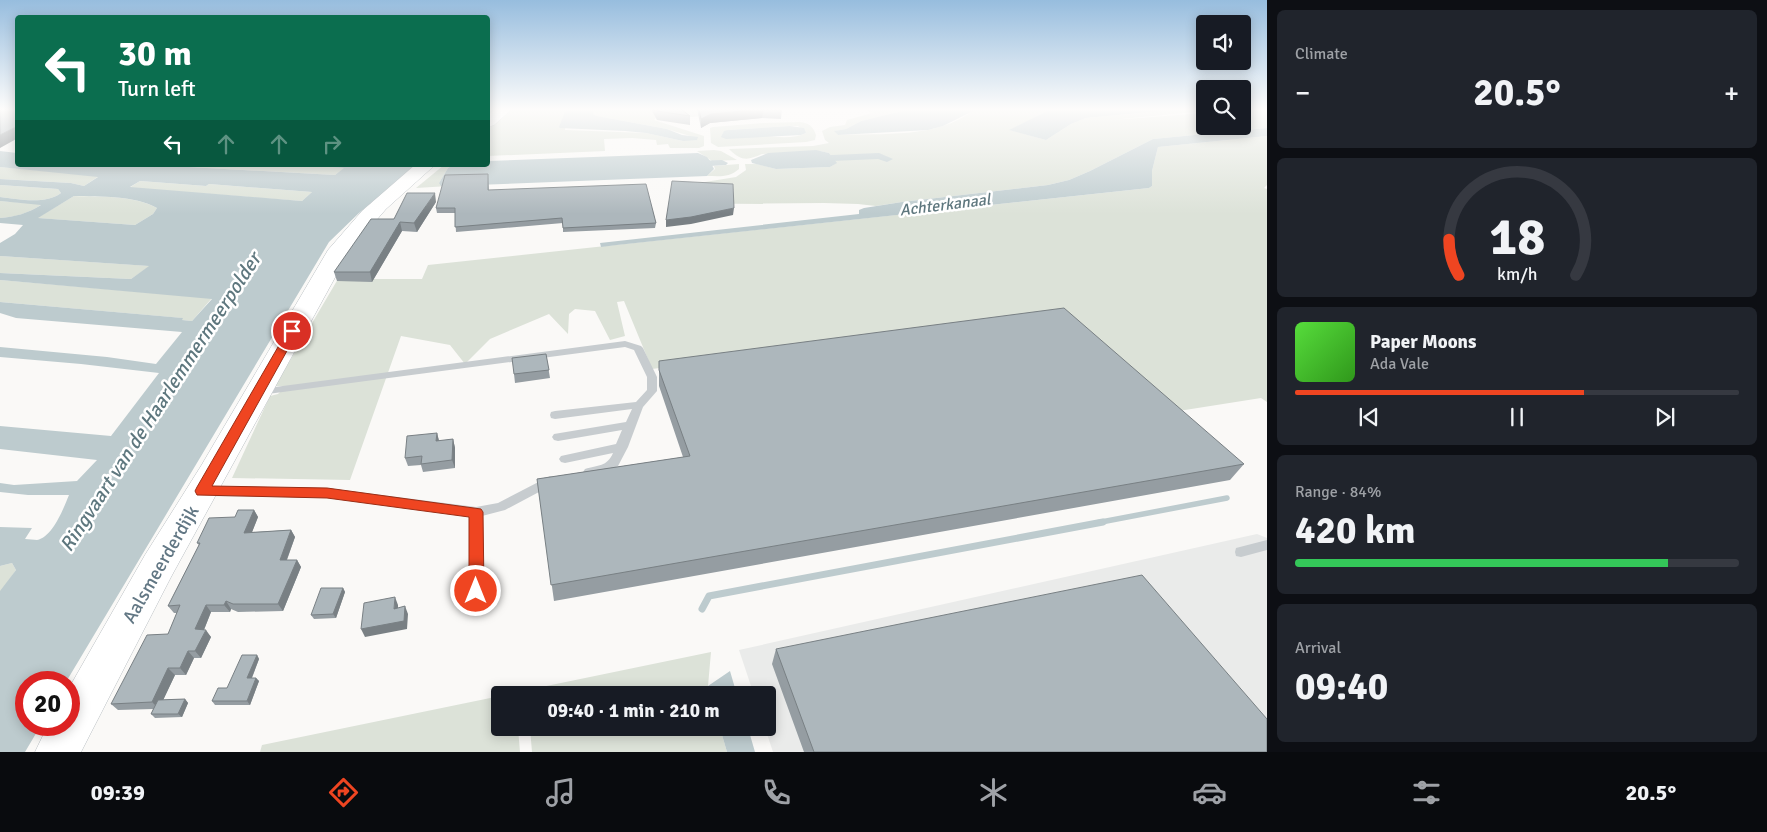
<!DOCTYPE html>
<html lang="en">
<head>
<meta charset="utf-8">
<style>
	body { margin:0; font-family:Signika,sans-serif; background:#20242c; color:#f1f3f6; height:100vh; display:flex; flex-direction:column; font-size:19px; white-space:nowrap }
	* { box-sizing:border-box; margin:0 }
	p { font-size:16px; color:#9ea1a6 }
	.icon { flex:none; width:28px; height:28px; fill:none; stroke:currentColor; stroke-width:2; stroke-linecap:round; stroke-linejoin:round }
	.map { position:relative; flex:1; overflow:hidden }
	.sheet { display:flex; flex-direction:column; gap:10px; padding:10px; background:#0d0f14; width:500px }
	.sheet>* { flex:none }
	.guide { position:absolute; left:15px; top:15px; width:475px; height:152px; border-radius:5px; box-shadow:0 2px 12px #0003; background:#0b6e4f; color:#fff; overflow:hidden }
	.tools { position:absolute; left:1196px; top:15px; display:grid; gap:10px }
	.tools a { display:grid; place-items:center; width:55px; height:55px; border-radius:5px; background:#171b24; box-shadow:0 2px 12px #0003; font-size:25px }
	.speed { position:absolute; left:15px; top:671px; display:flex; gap:10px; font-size:25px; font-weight:700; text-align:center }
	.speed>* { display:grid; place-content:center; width:65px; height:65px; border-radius:50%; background:#171b24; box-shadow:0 2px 12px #0003; line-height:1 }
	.speed .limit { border:8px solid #d22; background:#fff; color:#111 }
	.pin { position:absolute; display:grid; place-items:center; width:42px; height:42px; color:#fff; margin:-21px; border:2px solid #fff; border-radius:50%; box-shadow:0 1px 5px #0007 }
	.me { position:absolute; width:55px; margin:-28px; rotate:0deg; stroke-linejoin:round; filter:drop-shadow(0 0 4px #0008) }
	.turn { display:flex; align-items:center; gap:18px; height:105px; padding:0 20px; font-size:22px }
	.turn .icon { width:65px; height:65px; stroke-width:2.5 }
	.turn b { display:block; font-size:35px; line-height:42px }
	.lanes { display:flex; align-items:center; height:48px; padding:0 20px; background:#0003; justify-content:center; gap:25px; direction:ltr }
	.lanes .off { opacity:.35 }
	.big { font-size:38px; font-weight:700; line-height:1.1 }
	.sheet .card { flex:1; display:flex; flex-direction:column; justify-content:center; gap:8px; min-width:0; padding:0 18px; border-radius:8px; background:#20242c }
	.sheet .dial { align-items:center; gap:0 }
	.dial svg { height:130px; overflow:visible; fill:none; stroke:#363941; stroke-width:7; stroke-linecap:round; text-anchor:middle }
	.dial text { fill:#f1f3f6; stroke:none }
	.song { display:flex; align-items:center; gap:15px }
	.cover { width:60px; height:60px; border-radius:8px; background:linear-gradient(135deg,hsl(110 70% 55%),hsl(110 70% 35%)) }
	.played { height:5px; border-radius:2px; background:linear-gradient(90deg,#ef4521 65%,#363941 65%) }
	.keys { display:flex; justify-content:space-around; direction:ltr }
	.heat { display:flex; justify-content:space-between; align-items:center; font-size:28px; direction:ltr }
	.charge { height:8px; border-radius:4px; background:linear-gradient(90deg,#34c759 84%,#363941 0) }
	.trip { position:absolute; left:491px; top:686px; width:285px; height:50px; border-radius:5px; background:#171b24; box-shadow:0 2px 12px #0003; font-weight:700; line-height:50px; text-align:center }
	.tabs { display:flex; height:80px; justify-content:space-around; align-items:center; background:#090b0e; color:#9ea1a6 }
	.tabs .icon { width:35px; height:35px }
	.tabs .selected { color:#ef4521 }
	.tabs b { font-size:22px; color:#f1f3f6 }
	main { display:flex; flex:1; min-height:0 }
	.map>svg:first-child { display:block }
	.built { fill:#eaebea }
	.green { fill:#dce2d8; fill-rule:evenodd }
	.water { fill:#bdcbce; fill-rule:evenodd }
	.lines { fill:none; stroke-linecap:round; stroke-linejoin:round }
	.stream-far1 { stroke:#bdcbce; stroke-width:5.5 }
	.stream { stroke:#bdcbce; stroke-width:7 }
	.canal { fill:#bdcbce; fill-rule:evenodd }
	.secondary-casing { stroke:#b9bfc3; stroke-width:1 }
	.lane { fill:#c7cccf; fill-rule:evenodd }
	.secondary { fill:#fff; fill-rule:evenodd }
	.wall { fill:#959da2 }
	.shaded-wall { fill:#798084 }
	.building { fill:#adb7bc; stroke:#798084 }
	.route { fill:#ef4521; stroke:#9b2d15 }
	.labels { text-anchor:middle; stroke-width:5; stroke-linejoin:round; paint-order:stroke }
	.far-water-label { font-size:16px; font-style:italic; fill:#5e777e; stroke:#fff }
	.street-label { font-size:19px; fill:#627784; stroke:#fff }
	.water-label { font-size:20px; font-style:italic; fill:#5e777e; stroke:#fff }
</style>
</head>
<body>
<main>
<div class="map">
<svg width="1267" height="752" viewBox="0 0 1267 752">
	<rect width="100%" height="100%" fill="#faf9f7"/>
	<path class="built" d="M 1257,534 L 1267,538 L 1267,752 L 773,752 L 765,728 L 768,728 L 768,695 L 754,695 L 739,650 Z"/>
	<path class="green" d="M 513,109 L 566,109 L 565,130 L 646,133 L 683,141 L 690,136 L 667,129 L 597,116 L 593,114 L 592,111 L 594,109 L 746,109 L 747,111 L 664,120 L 656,118 L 654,120 L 704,136 L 704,146 L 699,148 L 670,148 L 668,144 L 657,145 L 656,140 L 632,138 L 604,139 L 605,151 L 488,156 L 488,129 Z
		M 865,109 L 910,109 L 861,121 L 846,129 L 835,131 L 838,135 C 882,133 937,139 974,110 L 972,109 L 1051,109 L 1010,130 L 1046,140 L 1071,124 L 1086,118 L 1182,109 L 1205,109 L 1205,111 L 1111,120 L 1205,113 L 1205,126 L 1242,126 L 1243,110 L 1267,109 L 1267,128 L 1153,139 L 1090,171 L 1069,180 L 1048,185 L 902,202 L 876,206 L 858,204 L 824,203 L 705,204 L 699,196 L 734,197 L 734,190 L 705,189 L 705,182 L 736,177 L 746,170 L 745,164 L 757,164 L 776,169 L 830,167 L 836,163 L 829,153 L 820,151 L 762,154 C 748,160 742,162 729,149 L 813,146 L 829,143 L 825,140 L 822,131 L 830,127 L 845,125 L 847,120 L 872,113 Z
		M 800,122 C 809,123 813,126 816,135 L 815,140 L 806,142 L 718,147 L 711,143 L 710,128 L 713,127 L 763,123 ZM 790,126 L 798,126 L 806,133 C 787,143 748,132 728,130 Z
		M 1267,136 L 1267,185 L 1264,188 L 1267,189 L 1267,402 L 1261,398 L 1166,413 L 1050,317 L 652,369 L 624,301 L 617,302 L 625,336 L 610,340 L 595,311 L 575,309 L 569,314 L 568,334 L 549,314 L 490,339 L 465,364 L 450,345 L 401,336 L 350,480 L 232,478 L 270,396 L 278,394 L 286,386 L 275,386 L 338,279 L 422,279 L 428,265 L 1149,188 L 1152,186 L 1152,171 L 1158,147 Z
		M 714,150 L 721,151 L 737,160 L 712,161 L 697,151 Z
		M 739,164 L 739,169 C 729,178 719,176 707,176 L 715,169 L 714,166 Z
		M 153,165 L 301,165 L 345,168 L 335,175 Z
		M 444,165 L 453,165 L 448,168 L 439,183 L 449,186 L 416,188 Z
		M 0,167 L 99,176 L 84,186 L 71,183 L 0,179 Z
		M 140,181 L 206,186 L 209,184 L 312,192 L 302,201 L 129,188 Z
		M 0,185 L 58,189 L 61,193 C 45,205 18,199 0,197 Z
		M 74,196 C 100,197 133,195 157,208 L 153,214 L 135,225 L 37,218 Z
		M 0,201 L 42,204 C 30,213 15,217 0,218 Z
		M 0,256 L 150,266 L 131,279 L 0,273 Z
		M 0,280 L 212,298 L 192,321 L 182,320 L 182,318 L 0,302 Z
		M 12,563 L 16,570 L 0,593 L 0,566 Z
		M 711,652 L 708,686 L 711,695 L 527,695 L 527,690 Z
		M 500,696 L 500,728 L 518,728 L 520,752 L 260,752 L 262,745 Z
		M 530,728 L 720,728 L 727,752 L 532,752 Z"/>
	<path class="water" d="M 566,109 L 594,109 L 593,114 L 597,116 L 667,129 L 682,135 L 698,137 L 697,140 L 683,141 L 646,133 L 625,131 L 560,128 L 559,127 Z
		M 910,109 L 975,110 L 943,126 L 928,130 L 838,135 L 834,131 L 846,129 L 861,121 Z
		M 1051,109 L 1182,109 L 1086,118 L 1071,124 L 1046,140 L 1009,130 Z
		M 790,126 L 804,128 L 806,133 L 801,135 L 726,139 L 721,137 L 724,131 L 728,130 Z
		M 1267,128 L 1267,136 L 1158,147 L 1152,171 L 1152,186 L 1149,188 L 617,245 L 601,247 L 600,243 L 859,214 L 859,210 L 864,208 L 902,202 L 1048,185 L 1069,180 L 1090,171 L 1153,139 Z
		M 816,150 L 829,153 L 837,163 L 830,167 L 776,169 L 752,163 L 751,160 L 768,153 Z
		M 0,151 L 17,153 L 18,165 L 153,165 L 335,175 L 344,168 L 301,165 L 417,165 L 359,213 L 329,242 L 66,682 L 26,682 L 26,725 L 41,725 L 25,752 L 0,752 L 0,591 L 16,570 L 12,563 L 0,566 L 0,527 L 32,528 L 25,539 C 29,539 34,540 37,540 C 53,537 64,507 69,495 L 28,495 L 0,492 L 0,483 L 14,485 L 77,481 L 97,460 L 0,449 L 0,426 L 111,436 L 159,373 L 81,364 L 0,357 L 0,347 L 107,357 L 156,364 L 182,332 L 16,318 L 0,313 L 0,302 L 183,318 L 182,320 L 192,321 L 212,299 L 0,280 L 0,273 L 131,279 L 149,266 L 0,256 L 0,243 L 15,234 L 23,225 L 0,223 L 0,218 C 14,217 29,213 41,205 L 0,201 L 0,197 C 18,199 45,205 61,193 L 58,189 L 0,185 L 0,179 L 71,183 L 84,186 L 98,177 L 0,167 ZM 140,181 L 206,186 L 209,184 L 312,192 L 302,201 L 130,187 ZM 74,196 C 100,197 134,195 157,208 L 153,214 L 135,225 L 38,218 Z
		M 698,153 L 707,157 L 711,162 L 717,161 L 719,165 L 712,165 L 714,169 L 707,176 L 450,186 L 441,186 L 439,183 L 448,168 L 453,165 L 488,165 L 488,161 Z
		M 730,671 L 737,695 L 711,695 L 708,686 Z
		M 720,728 L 748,728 L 755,752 L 727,752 Z"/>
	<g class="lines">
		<path class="stream-far1" d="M 1096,523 L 1227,498"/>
		<path class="stream" d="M 702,609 L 709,596 L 1103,522"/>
		<path class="canal" d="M 879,153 L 893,159 L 887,162 L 878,159 L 809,162 L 803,159 L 809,156 Z
			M 722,160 L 728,163 L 726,165 L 694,167 L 688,164 L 694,161 Z"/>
		<defs>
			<path id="secondary" d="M 494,109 L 512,109 L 494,125 L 488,127 L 488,115 Z
				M 415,165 L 435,165 L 386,209 L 349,252 L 171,577 L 81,752 L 35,752 L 48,725 L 69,725 L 69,688 L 145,555 L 201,466 L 328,250 L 362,211 Z"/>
		</defs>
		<use href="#secondary" class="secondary-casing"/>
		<path class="lane" d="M 625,341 L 641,346 L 643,348 L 657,377 L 657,391 L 643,407 L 628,447 L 618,466 L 609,471 L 589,476 L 585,475 L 583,472 L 585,469 C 598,465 607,467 613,453 L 565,463 L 561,462 L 559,459 L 561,456 L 616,444 L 622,430 L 558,441 L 554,440 L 552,437 L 554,434 L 626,422 L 632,409 L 555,419 L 551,418 L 550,415 L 551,412 L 555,411 L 636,402 L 647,390 L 647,377 L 634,350 L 625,347 L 260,395 L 255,392 L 260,389 Z
			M 550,476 L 554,478 L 556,481 L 554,484 L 505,510 L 482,516 L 483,591 L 481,595 L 476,597 L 471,595 L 469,591 L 470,516 L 327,498 L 206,496 L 202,494 L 200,491 L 202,488 L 206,486 L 327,488 L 476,507 L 498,503 Z
			M 1267,540 L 1267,550 L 1241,557 L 1236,556 L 1235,552 L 1236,548 Z"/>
		<use href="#secondary" class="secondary"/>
	</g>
	<path class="wall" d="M 651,109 L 681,109 L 690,116 L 690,125 L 657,120 Z
		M 697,109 L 782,109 L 781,119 L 762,118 L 710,123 L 701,128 Z
		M 488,174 L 489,190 L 656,223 L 655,228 L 563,232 L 563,223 L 456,232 L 455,213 L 437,213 L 436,208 Z
		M 436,202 L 417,232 L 402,231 L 372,282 L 337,281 L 334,272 L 394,219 Z
		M 546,354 L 550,378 L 515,383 L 514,374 Z
		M 659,361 L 1244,464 L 1230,480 L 554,601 L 537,479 L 683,457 L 659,386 Z
		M 437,433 L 439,441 L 453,439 L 455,448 L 455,468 L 423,472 L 421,465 L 408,466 L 405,458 Z
		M 254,510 L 258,517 L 252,532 L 291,530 L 295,537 L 287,560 L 297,560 L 301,567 L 283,611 L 238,612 L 231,609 L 230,612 L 211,612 L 204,630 L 211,637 L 201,658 L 194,658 L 186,675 L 175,675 L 163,700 L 185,699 L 188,703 L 182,717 L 155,718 L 151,714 L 153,709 L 118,710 L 111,704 L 168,634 L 177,613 L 174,613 L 168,606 L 199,545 L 197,543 L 235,517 Z
		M 343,588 L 345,592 L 336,618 L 314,619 L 311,615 Z
		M 776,649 L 1267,752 L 804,752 L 772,664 Z
		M 257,655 L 259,659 L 252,678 L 256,678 L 259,681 L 250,705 L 215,705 L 212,701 L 227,688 Z"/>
	<path class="shaded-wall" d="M 764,109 L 762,118 L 710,123 L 701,128 L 701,119 L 711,114 Z
		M 18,126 L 18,138 L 0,148 L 0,135 Z
		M 435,193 L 436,202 L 417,232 L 414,223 Z
		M 734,208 L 733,215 L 691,224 L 666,227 L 666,220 Z
		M 400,222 L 402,231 L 372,282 L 370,272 Z
		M 437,433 L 439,441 L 436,441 Z
		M 453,439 L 455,448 L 455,468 L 452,460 Z
		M 254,510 L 258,517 L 249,540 L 244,533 Z
		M 291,530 L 295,537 L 284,567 L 280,560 Z
		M 297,560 L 301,567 L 283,611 L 278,604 Z
		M 343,588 L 345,592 L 336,618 L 333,614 Z
		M 395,597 L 398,605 L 398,617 L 394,609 Z
		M 226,601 L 231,609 L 230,612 L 224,605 Z
		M 206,605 L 211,612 L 201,637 L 195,629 Z
		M 405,606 L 408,614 L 407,629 L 365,637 L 361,629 Z
		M 206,630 L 211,637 L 201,658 L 195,651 Z
		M 188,651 L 194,658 L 186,675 L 180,668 Z
		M 257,655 L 259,659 L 250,682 L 247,678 Z
		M 168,668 L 175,675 L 159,709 L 152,702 Z
		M 256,678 L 259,681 L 250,705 L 247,701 Z
		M 185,699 L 188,703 L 182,717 L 178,714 Z"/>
	<path class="building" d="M 0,109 L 18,109 L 18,126 L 0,135 Z
		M 656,109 L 681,109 L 690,116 L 657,111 Z
		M 699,109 L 762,109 L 711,114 L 701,119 Z
		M 488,174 L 488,190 L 646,184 L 656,223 L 563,228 L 562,218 L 455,227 L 455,208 L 436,208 L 445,175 Z
		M 672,181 L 733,184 L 734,208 L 691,217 L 666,220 Z
		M 407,193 L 435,193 L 414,223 L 400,222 L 370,272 L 334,272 L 371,219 L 394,219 Z
		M 1064,308 L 1244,464 L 551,585 L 537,479 L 690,456 L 659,370 L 659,361 Z
		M 546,354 L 549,370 L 514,374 L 512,358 Z
		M 437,433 L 436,441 L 453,439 L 452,460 L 421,464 L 422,456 L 405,458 L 407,436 Z
		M 238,510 L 254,510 L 244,533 L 291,530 L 280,560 L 297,560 L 278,604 L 233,604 L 226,601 L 224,605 L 206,605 L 195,629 L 206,630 L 195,651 L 188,651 L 180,668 L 168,668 L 152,702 L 111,704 L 147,635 L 168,634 L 180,605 L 168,606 L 200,543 L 197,543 L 209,518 L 235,517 Z
		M 1142,575 L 1267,719 L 1267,752 L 814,752 L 776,649 Z
		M 321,588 L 343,588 L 333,614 L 311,615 Z
		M 395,597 L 394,609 L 405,606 L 404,621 L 361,629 L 364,603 Z
		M 242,655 L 257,655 L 247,678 L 256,678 L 247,701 L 212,701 L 218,688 L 227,688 Z
		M 185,699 L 178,714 L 151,714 L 158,700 Z"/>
	<linearGradient id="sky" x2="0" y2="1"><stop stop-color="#97bdde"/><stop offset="0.51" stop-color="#fdfcfb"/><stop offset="1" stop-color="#fdfcfb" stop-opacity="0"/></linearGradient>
	<rect width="1267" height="214" fill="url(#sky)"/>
	<path class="route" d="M 289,328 L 292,328 L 298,331 L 212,486 L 327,488 L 481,509 L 483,512 L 484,591 L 482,596 L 476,598 L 471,596 L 469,591 L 469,517 L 327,498 L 197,495 L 195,491 L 197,487 Z"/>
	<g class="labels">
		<g class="far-water-label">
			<text transform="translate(945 204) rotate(-7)" y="6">Achterkanaal</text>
		</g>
		<g class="street-label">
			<text transform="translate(160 564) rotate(-60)" y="7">Aalsmeerderdijk</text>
		</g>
		<g class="water-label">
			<text transform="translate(160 402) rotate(-57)" y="7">Ringvaart van de Haarlemmermeerpolder</text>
		</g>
	</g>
</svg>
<div class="tools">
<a><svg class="icon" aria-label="sound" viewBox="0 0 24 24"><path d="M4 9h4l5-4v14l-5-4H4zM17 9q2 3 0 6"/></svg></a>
<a><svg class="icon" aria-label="search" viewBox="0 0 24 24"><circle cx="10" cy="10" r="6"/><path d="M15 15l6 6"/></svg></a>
</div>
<div class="speed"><div class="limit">20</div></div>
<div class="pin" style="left:292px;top:331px;background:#d93025"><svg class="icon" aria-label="arrive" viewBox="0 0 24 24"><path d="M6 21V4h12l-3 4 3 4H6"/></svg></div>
<svg class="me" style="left:476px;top:591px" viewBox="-20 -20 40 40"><circle r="17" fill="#ef4521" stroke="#fff" stroke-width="3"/><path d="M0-11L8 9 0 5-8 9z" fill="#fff"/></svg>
<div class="trip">09:40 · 1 min · 210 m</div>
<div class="guide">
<div class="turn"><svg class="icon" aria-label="left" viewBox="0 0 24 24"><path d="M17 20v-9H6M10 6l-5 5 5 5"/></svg><div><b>30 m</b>Turn left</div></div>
<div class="lanes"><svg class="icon" aria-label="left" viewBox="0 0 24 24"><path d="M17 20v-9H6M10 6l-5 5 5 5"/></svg><svg class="icon off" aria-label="ahead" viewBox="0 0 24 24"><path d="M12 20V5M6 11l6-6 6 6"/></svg><svg class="icon off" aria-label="ahead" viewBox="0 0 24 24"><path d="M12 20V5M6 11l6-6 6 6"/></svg><svg class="icon off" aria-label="right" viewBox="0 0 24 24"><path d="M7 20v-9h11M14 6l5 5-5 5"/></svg></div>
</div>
</div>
<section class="sheet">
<div class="card"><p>Climate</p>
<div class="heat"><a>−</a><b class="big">20.5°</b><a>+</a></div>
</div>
<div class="card dial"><svg viewBox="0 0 100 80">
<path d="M14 69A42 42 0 1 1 86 69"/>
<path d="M14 69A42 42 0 0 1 8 47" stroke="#ef4521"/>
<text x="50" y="56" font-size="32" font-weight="700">18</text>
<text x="50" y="72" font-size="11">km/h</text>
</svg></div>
<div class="card">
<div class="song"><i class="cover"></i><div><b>Paper Moons</b><p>Ada Vale</p></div></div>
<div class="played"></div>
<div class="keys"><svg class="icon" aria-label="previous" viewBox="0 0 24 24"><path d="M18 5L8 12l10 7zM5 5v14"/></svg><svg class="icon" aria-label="pause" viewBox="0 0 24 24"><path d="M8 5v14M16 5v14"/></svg><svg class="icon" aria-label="next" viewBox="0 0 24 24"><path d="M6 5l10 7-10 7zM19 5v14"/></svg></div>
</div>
<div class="card"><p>Range · 84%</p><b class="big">420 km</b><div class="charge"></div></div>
<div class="card"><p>Arrival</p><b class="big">09:40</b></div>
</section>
</main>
<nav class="tabs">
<b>09:39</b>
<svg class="icon selected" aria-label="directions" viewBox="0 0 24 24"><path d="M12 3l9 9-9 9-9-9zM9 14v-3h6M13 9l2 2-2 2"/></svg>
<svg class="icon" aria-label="music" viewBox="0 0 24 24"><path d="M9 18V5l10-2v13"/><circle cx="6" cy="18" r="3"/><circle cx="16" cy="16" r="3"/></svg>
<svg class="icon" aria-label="phone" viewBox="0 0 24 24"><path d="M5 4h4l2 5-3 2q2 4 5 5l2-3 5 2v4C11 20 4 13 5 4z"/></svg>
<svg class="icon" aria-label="climate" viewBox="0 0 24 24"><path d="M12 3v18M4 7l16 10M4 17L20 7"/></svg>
<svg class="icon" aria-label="car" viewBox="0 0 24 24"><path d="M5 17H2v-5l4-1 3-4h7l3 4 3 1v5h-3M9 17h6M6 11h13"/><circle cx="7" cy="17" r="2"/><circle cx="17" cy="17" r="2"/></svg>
<svg class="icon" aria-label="filters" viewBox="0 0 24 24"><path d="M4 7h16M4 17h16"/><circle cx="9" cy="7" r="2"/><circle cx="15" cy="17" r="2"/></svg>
<b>20.5°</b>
</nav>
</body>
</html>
